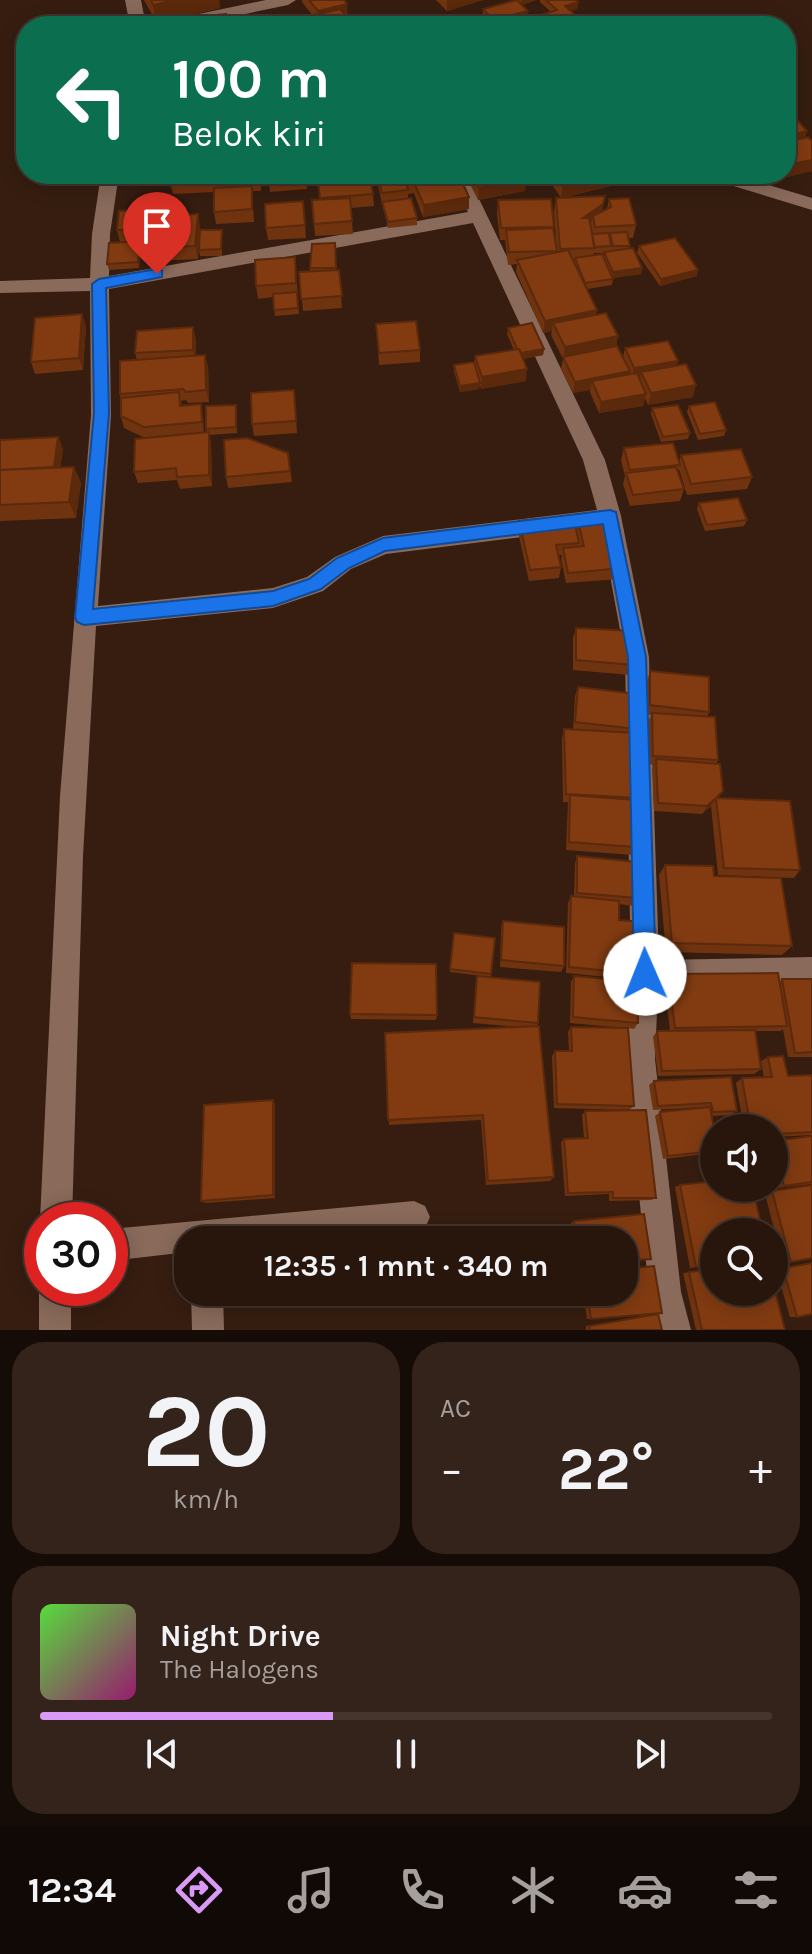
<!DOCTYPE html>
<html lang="id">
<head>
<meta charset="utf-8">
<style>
	body { margin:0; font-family:Karla,sans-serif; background:#34231a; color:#f1f3f6; height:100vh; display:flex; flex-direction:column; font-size:30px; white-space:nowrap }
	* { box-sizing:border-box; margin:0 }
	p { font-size:26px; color:#a59f9d }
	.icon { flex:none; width:44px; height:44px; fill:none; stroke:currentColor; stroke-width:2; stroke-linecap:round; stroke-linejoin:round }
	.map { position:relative; height:1330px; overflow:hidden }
	.side { display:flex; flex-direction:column; gap:12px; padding:12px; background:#160c07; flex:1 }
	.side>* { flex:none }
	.hud { position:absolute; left:16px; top:16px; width:780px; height:168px; border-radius:32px; box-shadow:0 4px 20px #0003,0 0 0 2px #44352d; background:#0b6e4f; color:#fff; overflow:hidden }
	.buttons { position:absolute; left:700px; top:1114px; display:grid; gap:16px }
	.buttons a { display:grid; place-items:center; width:88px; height:88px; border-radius:50%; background:#28160c; box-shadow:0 4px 20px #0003,0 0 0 2px #44352d; font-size:40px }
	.speed { position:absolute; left:24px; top:1202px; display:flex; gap:16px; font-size:40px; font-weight:700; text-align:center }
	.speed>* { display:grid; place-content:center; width:104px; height:104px; border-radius:50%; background:#28160c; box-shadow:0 4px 20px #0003,0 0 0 2px #44352d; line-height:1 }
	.speed .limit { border:12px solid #d22; background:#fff; color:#111 }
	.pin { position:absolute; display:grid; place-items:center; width:68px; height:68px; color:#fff; margin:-82px -34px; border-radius:50% 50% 50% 0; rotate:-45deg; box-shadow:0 0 8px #0007 }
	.pin .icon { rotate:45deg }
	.me { position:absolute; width:88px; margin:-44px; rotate:359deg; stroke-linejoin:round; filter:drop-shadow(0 0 6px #0008) }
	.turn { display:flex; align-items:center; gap:28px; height:168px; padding:0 24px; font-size:36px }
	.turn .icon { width:104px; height:104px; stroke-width:2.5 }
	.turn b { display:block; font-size:56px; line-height:68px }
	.big { font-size:60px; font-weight:700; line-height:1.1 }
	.side .widget { flex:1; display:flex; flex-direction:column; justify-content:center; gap:12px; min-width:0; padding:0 28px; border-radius:32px; background:#34231a }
	.side .dial { align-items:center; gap:0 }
	.dial b { font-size:104px; line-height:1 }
	.song { display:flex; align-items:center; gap:24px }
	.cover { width:96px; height:96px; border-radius:12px; background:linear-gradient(135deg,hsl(110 70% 55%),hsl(320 70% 35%)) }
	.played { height:8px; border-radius:4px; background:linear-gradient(90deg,#d99af7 40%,#44352d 40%) }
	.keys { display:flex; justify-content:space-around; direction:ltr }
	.heat { display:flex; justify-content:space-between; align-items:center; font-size:44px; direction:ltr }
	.side .tiles { flex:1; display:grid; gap:12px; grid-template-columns:1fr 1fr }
	.widget:last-child { grid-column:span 2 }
	.trip { position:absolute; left:174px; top:1226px; width:464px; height:80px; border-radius:32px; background:#28160c; box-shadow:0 4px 20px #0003,0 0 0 2px #44352d; font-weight:700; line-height:80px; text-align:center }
	.dock { display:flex; height:128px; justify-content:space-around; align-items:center; background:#100905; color:#a59f9d }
	.dock .icon { width:56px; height:56px }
	.dock .selected { color:#d99af7 }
	.dock b { font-size:36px; color:#f1f3f6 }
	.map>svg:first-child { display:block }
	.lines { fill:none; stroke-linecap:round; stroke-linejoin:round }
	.street { fill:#896a5b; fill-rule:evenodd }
	.wall { fill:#70330f; fill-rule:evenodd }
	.shaded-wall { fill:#5b290c }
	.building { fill:#823b11; stroke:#5b290c; stroke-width:2 }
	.route { fill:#1a73e8; stroke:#114b97; stroke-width:2 }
</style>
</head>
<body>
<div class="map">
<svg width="812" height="1330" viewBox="0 0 812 1330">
	<rect width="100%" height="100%" fill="#361d10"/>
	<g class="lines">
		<path class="street" d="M 125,0 L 141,0 L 146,26 L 130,26 Z
			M 266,0 L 296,0 L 288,5 L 187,26 L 157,26 L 165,21 Z
			M 101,174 L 119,174 L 110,234 L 109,276 L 468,212 L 449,174 L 467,174 L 605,460 L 621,516 L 649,657 L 659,960 L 812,957 L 812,985 L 658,988 L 655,1059 L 681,1292 L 691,1330 L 659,1330 L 649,1292 L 625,1059 L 631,974 L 625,657 L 601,527 L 386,554 L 351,569 L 323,591 L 273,608 L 96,626 L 83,856 L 72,1220 L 42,1220 L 42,1224 L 40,1220 L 60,796 L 91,415 L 90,291 L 0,293 L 0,281 L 90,278 L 92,234 ZM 473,223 L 583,460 L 597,510 L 383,536 L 335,557 L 307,577 L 273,588 L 98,606 L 111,415 L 109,289 Z
			M 704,174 L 732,174 L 812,198 L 812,210 L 707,178 Z
			M 414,1201 L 425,1206 L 430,1217 L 425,1228 L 414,1233 L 325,1240 L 188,1240 L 188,1252 L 110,1261 L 110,1229 Z
			M 42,1280 L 42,1288 L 71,1288 L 71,1330 L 39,1330 L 39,1288 Z
			M 191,1292 L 223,1292 L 224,1330 L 192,1330 Z"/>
	</g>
	<path class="wall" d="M 144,0 L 219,0 L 220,8 L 157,23 Z
		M 302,0 L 344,0 L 348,17 L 347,17 L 354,26 L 311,26 L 310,16 L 313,16 L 302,2 Z
		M 436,0 L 483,0 L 447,11 Z
		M 514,0 L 536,0 L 522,5 L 527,17 L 493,26 L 483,15 L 483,9 Z
		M 540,0 L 575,0 L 578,2 L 577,9 L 570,11 L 582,26 L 550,26 L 544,20 L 544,14 L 551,12 L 540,2 Z
		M 786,113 L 804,138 L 812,141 L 812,171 L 787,177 L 784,174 L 786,174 Z
		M 261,174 L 261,191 L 252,191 L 254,222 L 216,224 L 214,212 L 214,192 L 173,194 L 170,182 Z
		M 268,174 L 306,174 L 307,189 L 270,192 Z
		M 316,174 L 373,194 L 374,206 L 351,208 L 353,234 L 315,236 L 312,200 L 320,200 Z
		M 376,174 L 428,174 L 429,180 L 469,209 L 423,217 L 414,193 L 408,194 L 408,199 L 417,218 L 417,225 L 388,228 L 377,182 Z
		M 465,174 L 617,174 L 615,185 L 562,198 L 602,212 L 607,209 L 609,199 L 636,225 L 633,238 L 628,238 L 629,248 L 642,268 L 641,274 L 613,278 L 612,285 L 587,289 L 597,315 L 618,336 L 616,346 L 623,357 L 625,348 L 677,366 L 693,397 L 648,405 L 645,398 L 643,406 L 599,413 L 590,392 L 590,390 L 573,393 L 561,369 L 563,359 L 551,335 L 552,331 L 543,333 L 516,272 L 517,264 L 508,265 L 505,240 L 500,240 L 497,213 L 498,200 L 554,227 L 554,232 L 557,252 L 554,211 L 556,198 L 561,198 L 549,180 L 550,176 L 526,180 L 525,191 L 478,200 ZM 594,253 L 604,253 L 603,257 L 593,255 Z
		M 303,201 L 306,238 L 268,240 L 266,228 Z
		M 167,222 L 166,230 L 200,227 L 198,259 L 152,261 L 149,248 L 150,241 L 140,242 L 141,247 L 139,268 L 109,270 L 107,264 L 120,242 L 117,230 Z
		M 222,230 L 222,256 L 200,256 L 199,250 Z
		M 335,243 L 336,270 L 339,270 L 342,308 L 303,311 L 299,272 L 310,272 L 310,268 Z
		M 639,246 L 697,276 L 660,286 L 637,253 Z
		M 296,270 L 299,314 L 275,316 L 273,297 L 258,299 L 256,286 Z
		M 376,324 L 420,350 L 420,362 L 379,365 Z
		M 86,326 L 83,370 L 35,374 L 31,362 Z
		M 508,328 L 544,349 L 543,355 L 523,359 L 526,381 L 481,389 L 480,385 L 479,389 L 460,392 L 454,371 L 454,365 L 474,364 L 475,356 L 514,350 L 507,334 Z
		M 196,339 L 196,355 L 208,366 L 209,402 L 188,403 L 186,400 L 181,401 L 182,406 L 203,416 L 204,433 L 206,433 L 206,429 L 236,405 L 237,433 L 209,435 L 211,444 L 212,486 L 180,489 L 177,480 L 138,483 L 134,472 L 145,438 L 124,428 L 121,417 L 120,394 L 137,360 L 135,353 Z
		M 295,401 L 297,433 L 254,436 L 252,424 Z
		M 689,406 L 726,430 L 724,436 L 698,440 L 687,412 Z
		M 652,408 L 690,433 L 688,439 L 661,442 L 651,414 Z
		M 58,437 L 63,449 L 60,468 L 74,467 L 81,483 L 76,518 L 0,521 L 0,440 Z
		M 624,448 L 679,462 L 681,455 L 752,477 L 747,489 L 687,495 L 679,469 L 678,472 L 684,489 L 680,501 L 630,506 L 623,484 L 625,476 L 621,460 Z
		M 288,453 L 292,482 L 228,488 L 226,477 Z
		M 699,503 L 747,520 L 744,526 L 705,531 L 697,509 Z
		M 577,517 L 622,568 L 619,579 L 566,583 L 561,559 L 562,555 L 559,555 L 561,567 L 559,578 L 529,581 L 518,532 L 519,521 L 575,526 Z
		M 576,628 L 633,665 L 630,675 L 573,670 L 573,638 Z
		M 650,671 L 709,712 L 707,717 L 718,760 L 716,764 L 719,798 L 800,870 L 794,878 L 718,875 L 711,806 L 702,814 L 654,811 L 652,768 L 654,765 L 649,764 L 648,722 L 651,715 L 646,715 L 647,681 Z
		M 578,687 L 636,729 L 634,733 L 639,798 L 636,805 L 636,847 L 633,855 L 566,850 L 568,802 L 563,802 L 562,739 L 564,729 L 573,730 L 575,696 Z
		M 577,856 L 638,898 L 634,906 L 619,904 L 619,920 L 642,974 L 638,980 L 566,973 L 568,903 L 571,896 L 574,897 L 575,864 Z
		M 665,865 L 714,876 L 792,946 L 782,955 L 666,952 L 659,875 Z
		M 503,921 L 564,966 L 561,972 L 500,967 L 501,928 Z
		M 454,933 L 491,974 L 491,977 L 450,972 Z
		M 668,974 L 779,982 L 782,979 L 812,979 L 812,1057 L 788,1057 L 783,1029 L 781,1031 L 755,1031 L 761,1069 L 754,1074 L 658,1076 L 653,1037 L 657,1031 L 670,1031 L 664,980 Z
		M 477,976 L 538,1023 L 537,1026 L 554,1177 L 550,1181 L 486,1185 L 481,1120 L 389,1125 L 385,1033 L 520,1027 L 473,1023 Z
		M 574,976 L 638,1023 L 634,1029 L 628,1028 L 634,1106 L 629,1110 L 554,1108 L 552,1056 L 555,1051 L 569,1051 L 568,1032 L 571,1027 L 623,1028 L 570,1023 L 571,982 Z
		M 350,1014 L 437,1015 L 436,1020 L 351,1019 Z
		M 768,1057 L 788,1076 L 812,1075 L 812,1135 L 774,1137 L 774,1128 L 718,1128 L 717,1122 L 723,1119 L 742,1118 L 736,1083 L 742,1078 L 764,1078 L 761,1061 Z
		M 654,1081 L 737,1111 L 731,1115 L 712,1116 L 714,1128 L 714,1153 L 663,1159 L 655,1116 L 660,1112 L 706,1107 L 653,1110 L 649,1085 Z
		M 275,1104 L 275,1198 L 205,1203 L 201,1201 Z
		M 585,1111 L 656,1198 L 651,1200 L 609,1201 L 609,1194 L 565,1196 L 561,1142 L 564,1139 L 584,1138 L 582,1115 Z
		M 812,1136 L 812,1184 L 777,1188 L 774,1176 L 774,1141 Z
		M 680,1185 L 762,1229 L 741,1232 L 714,1232 L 714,1265 L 690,1268 L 675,1187 Z
		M 772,1191 L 812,1258 L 783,1263 L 765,1194 Z
		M 644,1214 L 651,1259 L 624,1262 L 624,1240 L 574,1240 L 571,1223 L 574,1221 Z
		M 812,1263 L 797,1317 L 790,1317 L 776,1269 Z
		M 714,1269 L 785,1330 L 696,1330 L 683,1273 Z
		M 583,1292 L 624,1292 L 662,1313 L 587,1319 Z
		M 658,1314 L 662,1330 L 586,1330 L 586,1326 Z"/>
	<path class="shaded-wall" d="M 174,0 L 219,0 L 220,8 L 157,23 L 153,5 Z
		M 447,0 L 483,0 L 447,11 Z
		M 521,0 L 536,0 L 521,5 Z
		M 578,2 L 577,9 L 565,13 L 565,6 Z
		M 347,4 L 348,17 L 319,24 L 318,11 Z
		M 528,11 L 527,17 L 493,26 L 493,20 Z
		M 582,21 L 582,26 L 567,26 Z
		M 807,131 L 803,143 L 786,147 L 786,136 Z
		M 812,160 L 812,171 L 787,177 L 791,164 Z
		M 526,174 L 550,174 L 550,176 L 526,180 L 525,191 L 478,200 L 479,188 L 525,179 Z
		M 611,174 L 617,174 L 615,185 L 561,198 L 563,186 Z
		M 605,196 L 601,217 L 593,216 L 591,223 L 581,230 L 583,218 Z
		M 469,197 L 469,209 L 423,217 L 424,205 Z
		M 164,209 L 167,222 L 165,242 L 162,230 Z
		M 198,214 L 200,227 L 198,259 L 195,246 Z
		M 140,241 L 141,247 L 139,268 L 138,262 Z
		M 642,268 L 641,274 L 612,278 L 613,272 Z
		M 698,270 L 697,276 L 660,286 L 661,279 Z
		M 597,310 L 595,322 L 553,323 L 552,331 L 543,333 L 545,321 Z
		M 82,314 L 86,326 L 83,370 L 79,358 Z
		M 193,327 L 196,339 L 196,361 L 193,350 Z
		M 618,336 L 615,348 L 563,359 L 565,347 Z
		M 544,349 L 543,355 L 518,360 L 519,354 Z
		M 205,355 L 208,366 L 209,402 L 206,390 Z
		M 678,361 L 675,373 L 641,372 L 640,379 L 631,380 L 634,368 Z
		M 527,369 L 526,381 L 481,389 L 482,377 Z
		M 630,371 L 627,383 L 592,381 L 590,390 L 573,393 L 575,382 Z
		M 480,383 L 479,389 L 460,392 L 460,386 Z
		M 696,385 L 693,397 L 648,405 L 651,393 Z
		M 646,394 L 643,406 L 599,413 L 601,402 Z
		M 201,404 L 203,416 L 204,434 L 202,422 Z
		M 209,432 L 211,444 L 212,486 L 209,475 Z
		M 58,437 L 63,449 L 59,478 L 54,467 Z
		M 74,467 L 81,483 L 76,518 L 69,502 Z
		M 716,798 L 711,806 L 702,814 L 707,806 Z
		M 273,1100 L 275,1104 L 275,1198 L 273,1195 Z"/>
	<path class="building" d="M 151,0 L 174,0 L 153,5 Z
		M 309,0 L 344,0 L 347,4 L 318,11 Z
		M 517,0 L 528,11 L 493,20 L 483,9 Z
		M 546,0 L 575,0 L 578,2 L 565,6 L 582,21 L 567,26 L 558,26 L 544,14 L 557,10 Z
		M 340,9 L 354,25 L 317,26 L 310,16 Z
		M 226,14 L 228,26 L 183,26 L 182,18 Z
		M 540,17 L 549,26 L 506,26 Z
		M 261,21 L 264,26 L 237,26 L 237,25 Z
		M 790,112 L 807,131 L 786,136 L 786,113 Z
		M 808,137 L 812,141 L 812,160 L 791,164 L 786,159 L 786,142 Z
		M 171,174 L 259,174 L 259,178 L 170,182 Z
		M 268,174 L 306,174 L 306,177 L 269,179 Z
		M 317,174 L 370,174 L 373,194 L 320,198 Z
		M 377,174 L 428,174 L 429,179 L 406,181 L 408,190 L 382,193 Z
		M 472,174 L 524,174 L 526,179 L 479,188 Z
		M 555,174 L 611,174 L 563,186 Z
		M 459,175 L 469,197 L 424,205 L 414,183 Z
		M 252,186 L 252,209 L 214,212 L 214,188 Z
		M 605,196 L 603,204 L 583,218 L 589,218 L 595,248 L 560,249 L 556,198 Z
		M 350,198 L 352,221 L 314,224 L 312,200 Z
		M 411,198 L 417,218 L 388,222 L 382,202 Z
		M 629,198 L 636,225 L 595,227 L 593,216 L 611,207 L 609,199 Z
		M 551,199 L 554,227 L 501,228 L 498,200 Z
		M 303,201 L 305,225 L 266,228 L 265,204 Z
		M 164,209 L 162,230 L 176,229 L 177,215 L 198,214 L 195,246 L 149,248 L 151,229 L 117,230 L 119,211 Z
		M 553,228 L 557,251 L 509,252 L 506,230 Z
		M 200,230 L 222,230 L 221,249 L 199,250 Z
		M 627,232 L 630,246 L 613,246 L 610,233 Z
		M 609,233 L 611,246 L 594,247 L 592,234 Z
		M 675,238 L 698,270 L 661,279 L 639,246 Z
		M 140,241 L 138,262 L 107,264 L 109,243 Z
		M 335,243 L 336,268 L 310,268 L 312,244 Z
		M 633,248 L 642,268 L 613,272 L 604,252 Z
		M 568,250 L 597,310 L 545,321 L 517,260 Z
		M 602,254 L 613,279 L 585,283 L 575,258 Z
		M 295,257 L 296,283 L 256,286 L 255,260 Z
		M 339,270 L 342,296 L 301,299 L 299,272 Z
		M 297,292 L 298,308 L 274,310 L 273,294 Z
		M 606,313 L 618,336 L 565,347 L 553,323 Z
		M 82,314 L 79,358 L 31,362 L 35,318 Z
		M 416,321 L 420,350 L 379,353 L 376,324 Z
		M 532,323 L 544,349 L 521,353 L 519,349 L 517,349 L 508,328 Z
		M 193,327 L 193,350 L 135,353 L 137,331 Z
		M 668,341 L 678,361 L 634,368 L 625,348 Z
		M 617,346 L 630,371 L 575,382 L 563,357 Z
		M 519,349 L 527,369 L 482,377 L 475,356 Z
		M 205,355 L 206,390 L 186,392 L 183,389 L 120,394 L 120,361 Z
		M 474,362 L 480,383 L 460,386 L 454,365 Z
		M 686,364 L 696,385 L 651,393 L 641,372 Z
		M 637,373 L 646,394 L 601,402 L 592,381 Z
		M 294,390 L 296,421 L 252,424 L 251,393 Z
		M 179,392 L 180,406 L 201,404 L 202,422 L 144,427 L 121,416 L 121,398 Z
		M 715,402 L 726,430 L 700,434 L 689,406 Z
		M 236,405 L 236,427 L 206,429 L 206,406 Z
		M 678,405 L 690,433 L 663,437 L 652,408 Z
		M 209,432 L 209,475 L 177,477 L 176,468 L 134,472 L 135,439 Z
		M 58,437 L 54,467 L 0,470 L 0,440 Z
		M 247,438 L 288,453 L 290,471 L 226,477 L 224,440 Z
		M 673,443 L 680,465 L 630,470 L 624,448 Z
		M 741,449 L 752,477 L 691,484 L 681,455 Z
		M 74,467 L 69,502 L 0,505 L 0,470 Z
		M 676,467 L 684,489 L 633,495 L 626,473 Z
		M 738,498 L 747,520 L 707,525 L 699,503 Z
		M 609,514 L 622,568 L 568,573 L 563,548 L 584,546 L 577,517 Z
		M 573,516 L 579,543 L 556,545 L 561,567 L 530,570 L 519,521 Z
		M 576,628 L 633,631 L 633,665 L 576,660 Z
		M 650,671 L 709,677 L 709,712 L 650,705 Z
		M 578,687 L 637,694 L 636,729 L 575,722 Z
		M 652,713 L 715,717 L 718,760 L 653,756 Z
		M 564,729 L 636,733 L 639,798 L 566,794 Z
		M 656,759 L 720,764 L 723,791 L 716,798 L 790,801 L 800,870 L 724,868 L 716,798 L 707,806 L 658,803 Z
		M 570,795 L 636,800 L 636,847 L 569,842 Z
		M 577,856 L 637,862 L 638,898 L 577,893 Z
		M 665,865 L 713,866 L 714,876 L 781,878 L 792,946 L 672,943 Z
		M 571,896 L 619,901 L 619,920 L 642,922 L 642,974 L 569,967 Z
		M 503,921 L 564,927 L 564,966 L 501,960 Z
		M 454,933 L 495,938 L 491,974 L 450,969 Z
		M 352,963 L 436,964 L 437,1015 L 350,1014 Z
		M 778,973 L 787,1026 L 675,1028 L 668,974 Z
		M 477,976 L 540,982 L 538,1023 L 474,1017 Z
		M 574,976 L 637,982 L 638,1023 L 573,1017 Z
		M 782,979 L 812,979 L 812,1052 L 795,1053 Z
		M 539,1026 L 554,1177 L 488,1181 L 483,1115 L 388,1120 L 385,1033 Z
		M 571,1027 L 628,1028 L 634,1106 L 557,1104 L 555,1051 L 572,1051 Z
		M 755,1030 L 761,1069 L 662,1071 L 657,1031 Z
		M 783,1056 L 788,1076 L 812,1075 L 812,1132 L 774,1134 L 774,1128 L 725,1128 L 723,1119 L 749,1118 L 742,1078 L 772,1077 L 768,1057 Z
		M 731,1077 L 737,1111 L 713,1112 L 711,1103 L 658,1106 L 654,1081 Z
		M 273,1100 L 273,1195 L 201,1201 L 204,1105 Z
		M 710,1107 L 714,1128 L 714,1151 L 668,1156 L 660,1112 Z
		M 646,1110 L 656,1198 L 613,1198 L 613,1192 L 568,1193 L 564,1139 L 588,1138 L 585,1111 Z
		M 812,1136 L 812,1182 L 784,1186 L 774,1146 L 774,1141 Z
		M 714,1181 L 714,1188 L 753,1188 L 762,1229 L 737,1231 L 737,1232 L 714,1232 L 714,1265 L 696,1267 L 680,1185 Z
		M 812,1185 L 812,1258 L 791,1262 L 772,1191 Z
		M 644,1214 L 651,1259 L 624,1261 L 624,1240 L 577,1240 L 574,1221 Z
		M 812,1263 L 812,1314 L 797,1317 L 783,1268 Z
		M 654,1266 L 662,1313 L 591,1319 L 587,1292 L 624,1292 L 624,1269 Z
		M 714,1269 L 714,1292 L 774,1292 L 774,1287 L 785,1330 L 702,1330 L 689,1272 Z
		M 658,1314 L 662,1330 L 590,1330 L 589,1326 Z"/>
	<path class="route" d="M 157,269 L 162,270 L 162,277 L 106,288 L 109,413 L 93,609 L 273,591 L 309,579 L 337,558 L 383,538 L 610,510 L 616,512 L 646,657 L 656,974 L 653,982 L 645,985 L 637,982 L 634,974 L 628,657 L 603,524 L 385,551 L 349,568 L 321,589 L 273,606 L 84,625 L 77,622 L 75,617 L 94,413 L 92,284 L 99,279 Z"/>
</svg>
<div class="buttons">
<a><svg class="icon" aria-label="sound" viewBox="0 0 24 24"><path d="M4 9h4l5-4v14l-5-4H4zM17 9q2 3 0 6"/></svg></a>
<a><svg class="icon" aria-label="search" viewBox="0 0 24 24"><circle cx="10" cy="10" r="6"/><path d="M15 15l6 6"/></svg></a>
</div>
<div class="speed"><div class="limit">30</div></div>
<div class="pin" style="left:157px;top:274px;background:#d93025"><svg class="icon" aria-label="arrive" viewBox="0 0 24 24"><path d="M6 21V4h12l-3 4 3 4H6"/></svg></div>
<svg class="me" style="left:645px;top:974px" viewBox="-20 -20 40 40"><circle r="19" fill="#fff"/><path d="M0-13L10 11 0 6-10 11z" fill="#1a73e8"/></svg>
<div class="trip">12:35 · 1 mnt · 340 m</div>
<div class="hud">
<div class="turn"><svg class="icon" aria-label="left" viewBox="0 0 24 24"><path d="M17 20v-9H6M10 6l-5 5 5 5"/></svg><div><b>100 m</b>Belok kiri</div></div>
</div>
</div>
<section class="side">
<div class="tiles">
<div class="widget dial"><b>20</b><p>km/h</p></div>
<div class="widget"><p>AC</p>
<div class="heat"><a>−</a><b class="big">22°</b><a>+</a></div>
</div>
<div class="widget">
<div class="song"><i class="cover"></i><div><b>Night Drive</b><p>The Halogens</p></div></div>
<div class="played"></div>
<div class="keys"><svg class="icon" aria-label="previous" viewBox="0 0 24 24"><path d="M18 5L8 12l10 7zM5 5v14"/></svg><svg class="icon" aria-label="pause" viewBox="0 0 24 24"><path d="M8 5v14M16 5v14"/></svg><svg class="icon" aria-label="next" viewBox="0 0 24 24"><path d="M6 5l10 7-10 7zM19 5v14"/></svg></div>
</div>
</div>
</section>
<nav class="dock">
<b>12:34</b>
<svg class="icon selected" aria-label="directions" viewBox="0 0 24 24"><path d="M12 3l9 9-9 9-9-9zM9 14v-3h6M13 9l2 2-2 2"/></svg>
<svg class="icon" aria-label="music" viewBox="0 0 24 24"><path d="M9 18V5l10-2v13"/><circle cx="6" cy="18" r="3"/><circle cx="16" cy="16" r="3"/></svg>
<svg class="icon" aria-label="phone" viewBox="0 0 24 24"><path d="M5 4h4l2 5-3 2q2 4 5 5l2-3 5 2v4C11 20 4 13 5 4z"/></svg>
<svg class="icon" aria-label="climate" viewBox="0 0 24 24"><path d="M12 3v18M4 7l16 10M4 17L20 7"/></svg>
<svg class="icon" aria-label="car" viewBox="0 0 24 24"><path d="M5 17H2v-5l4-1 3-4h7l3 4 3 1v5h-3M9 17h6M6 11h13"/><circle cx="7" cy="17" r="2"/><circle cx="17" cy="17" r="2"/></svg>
<svg class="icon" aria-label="filters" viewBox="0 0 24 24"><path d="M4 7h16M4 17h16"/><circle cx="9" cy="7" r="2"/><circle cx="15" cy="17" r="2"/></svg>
</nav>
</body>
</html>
